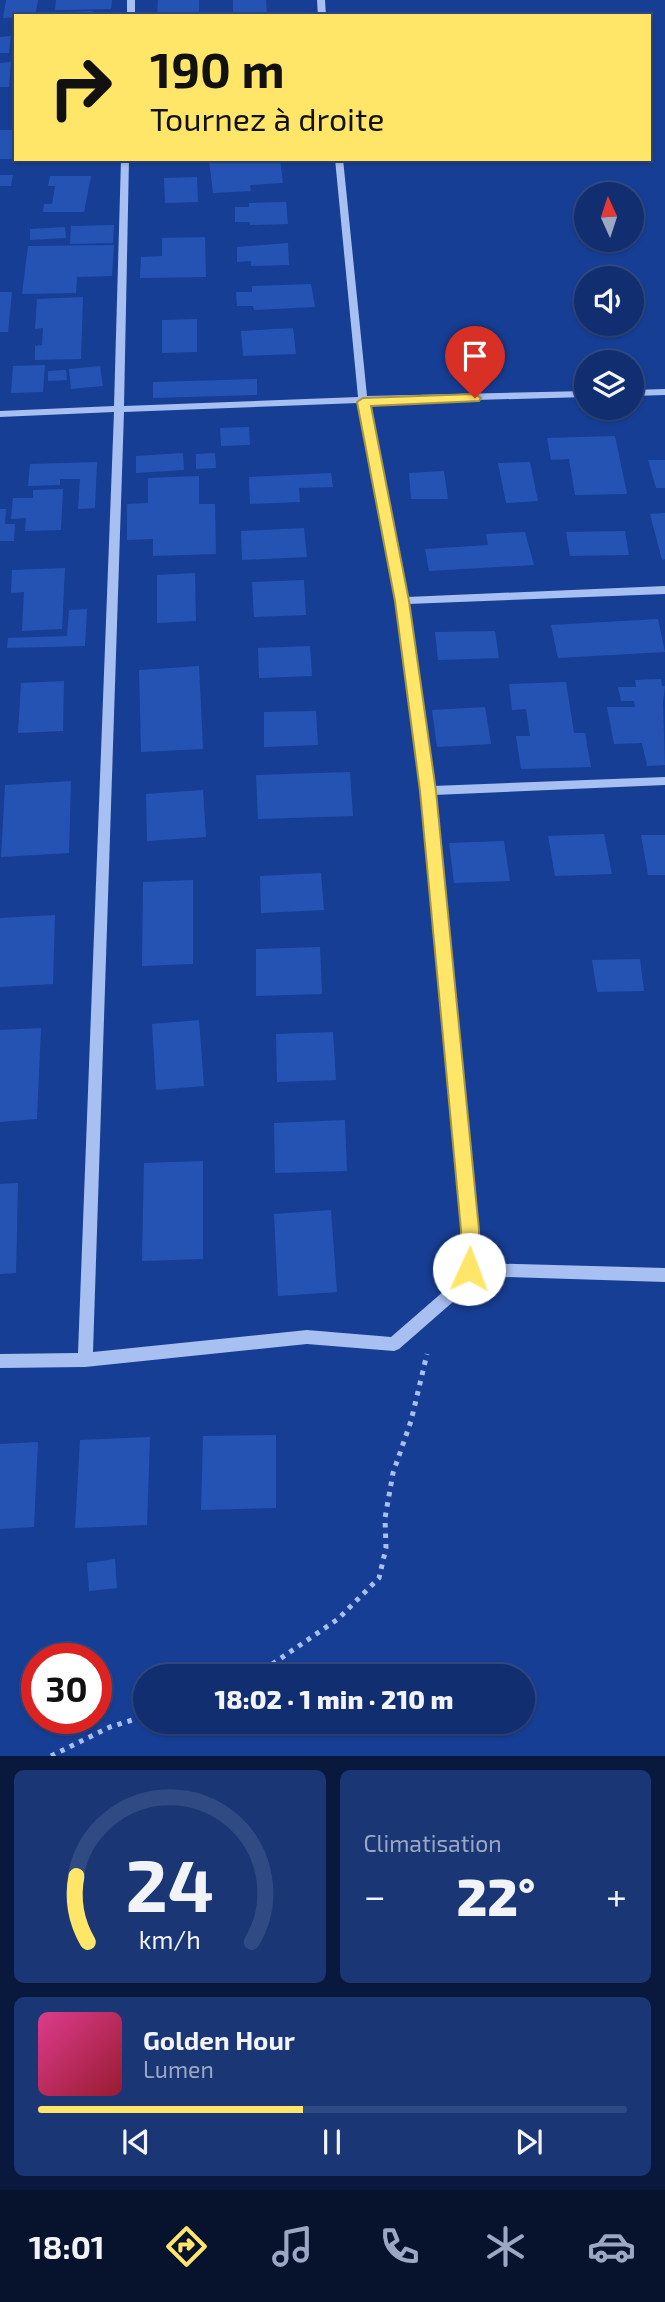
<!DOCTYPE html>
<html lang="fr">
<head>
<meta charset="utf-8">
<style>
	body { margin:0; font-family:"Exo 2",sans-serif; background:#1a3675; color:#f1f3f6; height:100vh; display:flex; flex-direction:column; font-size:26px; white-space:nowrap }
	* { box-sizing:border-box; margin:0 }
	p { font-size:23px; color:#9ca8c3 }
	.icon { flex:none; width:38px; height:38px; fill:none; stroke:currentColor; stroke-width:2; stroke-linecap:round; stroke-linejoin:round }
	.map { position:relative; height:1756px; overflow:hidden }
	.drawer { display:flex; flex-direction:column; gap:14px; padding:14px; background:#09193e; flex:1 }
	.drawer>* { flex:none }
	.top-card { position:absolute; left:14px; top:14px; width:637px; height:147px; border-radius:0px; box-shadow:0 2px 5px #0004,0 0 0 2px #304a83; background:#ffe668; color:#111; overflow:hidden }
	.needle { width:46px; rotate:357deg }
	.tools { position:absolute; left:574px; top:182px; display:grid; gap:14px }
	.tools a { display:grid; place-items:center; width:70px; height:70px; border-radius:50%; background:#112e70; box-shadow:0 2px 5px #0004,0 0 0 2px #304a83; font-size:35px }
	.speed { position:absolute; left:21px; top:1643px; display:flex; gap:14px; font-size:35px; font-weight:700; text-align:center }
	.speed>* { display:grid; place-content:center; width:91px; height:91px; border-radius:50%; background:#112e70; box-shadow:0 2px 5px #0004,0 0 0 2px #304a83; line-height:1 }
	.speed .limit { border:10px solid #d22; background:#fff; color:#111 }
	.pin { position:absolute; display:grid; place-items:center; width:60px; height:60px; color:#fff; margin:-72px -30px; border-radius:50% 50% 50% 0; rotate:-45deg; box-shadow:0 0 7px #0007 }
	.pin .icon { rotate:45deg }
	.me { position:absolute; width:77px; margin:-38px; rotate:2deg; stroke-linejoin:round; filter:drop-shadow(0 0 5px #0008) }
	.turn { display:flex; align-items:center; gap:24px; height:147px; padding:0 21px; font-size:32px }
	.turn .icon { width:91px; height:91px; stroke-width:2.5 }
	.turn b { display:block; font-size:49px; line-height:60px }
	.big { font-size:52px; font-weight:800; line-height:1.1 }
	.drawer .card { flex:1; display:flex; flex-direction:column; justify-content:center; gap:10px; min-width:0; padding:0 24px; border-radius:10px; background:#1a3675 }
	.drawer .dial { align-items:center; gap:0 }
	.dial svg { height:182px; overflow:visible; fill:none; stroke:#304a83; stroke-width:7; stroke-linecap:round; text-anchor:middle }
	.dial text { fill:#f1f3f6; stroke:none }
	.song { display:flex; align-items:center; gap:21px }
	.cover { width:84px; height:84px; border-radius:10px; background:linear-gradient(135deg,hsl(330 70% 55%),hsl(350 70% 35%)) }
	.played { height:7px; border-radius:4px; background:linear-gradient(90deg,#ffe668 45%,#304a83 45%) }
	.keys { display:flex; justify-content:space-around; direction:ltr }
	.heat { display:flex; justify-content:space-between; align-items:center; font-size:38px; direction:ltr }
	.drawer .tiles { flex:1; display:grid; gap:14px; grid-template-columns:1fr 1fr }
	.card:last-child { grid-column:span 2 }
	.trip { position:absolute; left:133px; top:1664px; width:402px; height:70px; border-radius:35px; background:#112e70; box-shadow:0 2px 5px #0004,0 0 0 2px #304a83; font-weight:800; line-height:70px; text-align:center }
	.tabs { display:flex; height:112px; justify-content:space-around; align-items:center; background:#07122d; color:#9ca8c3 }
	.tabs .icon { width:49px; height:49px }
	.tabs .selected { color:#ffe668 }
	.tabs b { font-size:32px; color:#f1f3f6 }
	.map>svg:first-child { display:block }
	.building { fill:#2553b4 }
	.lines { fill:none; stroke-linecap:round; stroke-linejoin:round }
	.path { stroke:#a8bff1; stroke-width:5; stroke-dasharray:4.5 6; stroke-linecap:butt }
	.minor { fill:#a8bff1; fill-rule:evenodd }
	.route { fill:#ffe668; stroke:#a69644; stroke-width:2 }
</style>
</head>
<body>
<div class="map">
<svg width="665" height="1756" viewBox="0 0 665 1756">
	<rect width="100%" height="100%" fill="#173e95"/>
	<path class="building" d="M 6,0 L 38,0 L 35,16 L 3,18 Z
		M 56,0 L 112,0 L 111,9 L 55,10 Z
		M 158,0 L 199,0 L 199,16 L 157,16 Z
		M 233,0 L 266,0 L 267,16 L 233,16 Z
		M 93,11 L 92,16 L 63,16 L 64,12 Z
		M 11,36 L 9,53 L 0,53 L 0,37 Z
		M 11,62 L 9,87 L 0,87 L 0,63 Z
		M 0,130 L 16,130 L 16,159 L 0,159 Z
		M 216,159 L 280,159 L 283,183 L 250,185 L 251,191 L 213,193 L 209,160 Z
		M 0,175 L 13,175 L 11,186 L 0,186 Z
		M 50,176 L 91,176 L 84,212 L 43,212 L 44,204 L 52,204 L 55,186 L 48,186 Z
		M 197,177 L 198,202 L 165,203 L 164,178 Z
		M 286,202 L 288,224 L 250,225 L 250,222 L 235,222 L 235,207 L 249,207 L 249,203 Z
		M 114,225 L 113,243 L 70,244 L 71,226 Z
		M 65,227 L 66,238 L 30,240 L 30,229 Z
		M 205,237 L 206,277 L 140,278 L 141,257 L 162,256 L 162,238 Z
		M 288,243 L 289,265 L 251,266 L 251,261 L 237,262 L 237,247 Z
		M 114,245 L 112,276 L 77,277 L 76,293 L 22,294 L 28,246 Z
		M 311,284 L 315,307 L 254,310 L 253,306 L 237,306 L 236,292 L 252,292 L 252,286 Z
		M 0,292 L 12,292 L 8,332 L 0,332 Z
		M 83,297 L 81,359 L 35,360 L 35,346 L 42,345 L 43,328 L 35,329 L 37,299 Z
		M 197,319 L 197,352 L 162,353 L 162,320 Z
		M 293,328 L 296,354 L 243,356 L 241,331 Z
		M 45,365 L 43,392 L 11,393 L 13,366 Z
		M 100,366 L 103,386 L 71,389 L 69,369 Z
		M 66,370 L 67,380 L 48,381 L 48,371 Z
		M 257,379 L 257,395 L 153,398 L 153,382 Z
		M 249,427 L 250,445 L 221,446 L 220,428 Z
		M 615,436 L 627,494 L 575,495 L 569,459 L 551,460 L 547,438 Z
		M 183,453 L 184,470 L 136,473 L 136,456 Z
		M 215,453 L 216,468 L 196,469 L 196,454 Z
		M 648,460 L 665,460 L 665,488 L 656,488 Z
		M 97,462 L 95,508 L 78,509 L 80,479 L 60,479 L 60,485 L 28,486 L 30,464 Z
		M 530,462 L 538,501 L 506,503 L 498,463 Z
		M 444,471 L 448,499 L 411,499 L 409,473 Z
		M 331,473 L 333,487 L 299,488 L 300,502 L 250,504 L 249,477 Z
		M 199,476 L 199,504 L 215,504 L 216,554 L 153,556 L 153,539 L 127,540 L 127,504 L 148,503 L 148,478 Z
		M 63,489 L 61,530 L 25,531 L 26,518 L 11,519 L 13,498 L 33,498 L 33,490 Z
		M 0,509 L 6,509 L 5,524 L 15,524 L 14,541 L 0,541 Z
		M 665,513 L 665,559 L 662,560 L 650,514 Z
		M 304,528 L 307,557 L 242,560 L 241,531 Z
		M 625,531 L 629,555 L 570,556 L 566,532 Z
		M 525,532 L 534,565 L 429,571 L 425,549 L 488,545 L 486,534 Z
		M 65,568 L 62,629 L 22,631 L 24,592 L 11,593 L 12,570 Z
		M 195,573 L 196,621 L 157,623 L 157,575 Z
		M 304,580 L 306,615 L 254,617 L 252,582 Z
		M 87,609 L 85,646 L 7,648 L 8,638 L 67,636 L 69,610 Z
		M 658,619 L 665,652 L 558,658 L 551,625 Z
		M 495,631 L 499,658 L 438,660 L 435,632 Z
		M 310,646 L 312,676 L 259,678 L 258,648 Z
		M 199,666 L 203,749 L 141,752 L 139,670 Z
		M 661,679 L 662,686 L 665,686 L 663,703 L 665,765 L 647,766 L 642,743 L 614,744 L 607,707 L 635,707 L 634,701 L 621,701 L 618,687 L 636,687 L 635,680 Z
		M 64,681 L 63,731 L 18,733 L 21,683 Z
		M 566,682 L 574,733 L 585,733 L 591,767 L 521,769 L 516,736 L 530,736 L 526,709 L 512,710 L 509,684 Z
		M 485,707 L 491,744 L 437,747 L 432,710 Z
		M 316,711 L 318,745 L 264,747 L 264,712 Z
		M 350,772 L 353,816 L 258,819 L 256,775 Z
		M 71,781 L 69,853 L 1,857 L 5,785 Z
		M 203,790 L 206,837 L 147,841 L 146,794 Z
		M 604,834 L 612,874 L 555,876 L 548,836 Z
		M 641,835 L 665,835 L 665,875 L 648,875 Z
		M 504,841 L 510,881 L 454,883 L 449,843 Z
		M 321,873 L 324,910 L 261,913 L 260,876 Z
		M 193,880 L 193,964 L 142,966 L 143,882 Z
		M 55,915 L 53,984 L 0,987 L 0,918 Z
		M 320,947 L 322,994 L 256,996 L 256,949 Z
		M 640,959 L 644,991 L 597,992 L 592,960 Z
		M 199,1020 L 204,1086 L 156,1090 L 152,1024 Z
		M 41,1028 L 37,1119 L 0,1122 L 0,1030 Z
		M 333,1032 L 336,1080 L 277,1082 L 276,1034 Z
		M 345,1120 L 347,1171 L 275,1173 L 274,1123 Z
		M 203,1161 L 203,1259 L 142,1261 L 144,1163 Z
		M 18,1183 L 16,1273 L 0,1274 L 0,1184 Z
		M 331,1210 L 337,1292 L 278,1296 L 274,1214 Z
		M 276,1435 L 276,1508 L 201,1510 L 203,1436 Z
		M 150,1437 L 147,1525 L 75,1528 L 80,1440 Z
		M 38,1442 L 34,1527 L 0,1529 L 0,1444 Z
		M 115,1559 L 117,1588 L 89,1591 L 87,1563 Z"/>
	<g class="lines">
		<path class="path" d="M 255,1676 L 338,1619 L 379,1578 L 386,1548 L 385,1518 L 393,1473 L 411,1421 L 427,1354
			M 51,1756 L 110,1727 L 145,1716"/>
		<path class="minor" d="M 127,0 L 135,0 L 135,16 L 127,16 Z
			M 317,0 L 325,0 L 326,16 L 318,16 Z
			M 121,159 L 129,159 L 124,406 L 358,397 L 335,159 L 343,159 L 367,396 L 586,391 L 586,397 L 368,403 L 407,597 L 665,586 L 665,594 L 408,604 L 433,786 L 665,777 L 665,785 L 434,795 L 477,1230 L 476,1263 L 665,1268 L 665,1282 L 473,1276 L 462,1294 L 399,1349 L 394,1351 L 307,1344 L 85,1367 L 0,1368 L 0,1354 L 78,1353 L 114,412 L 0,417 L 0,411 L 114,406 ZM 358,403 L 397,601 L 422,791 L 463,1230 L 462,1268 L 452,1284 L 391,1337 L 307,1330 L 93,1352 L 124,412 Z
			M 665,389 L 665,395 L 632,396 L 632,390 Z"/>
	</g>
	<path class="route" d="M 475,394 L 481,398 L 479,401 L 371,406 L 409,601 L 436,791 L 479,1230 L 478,1269 L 475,1275 L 469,1278 L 462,1275 L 460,1269 L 461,1230 L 420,791 L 395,601 L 357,402 L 363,398 Z"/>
</svg>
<div class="tools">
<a><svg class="needle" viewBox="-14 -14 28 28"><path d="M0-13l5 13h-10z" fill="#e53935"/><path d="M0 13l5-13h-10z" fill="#9ca8c3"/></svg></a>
<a><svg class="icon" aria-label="sound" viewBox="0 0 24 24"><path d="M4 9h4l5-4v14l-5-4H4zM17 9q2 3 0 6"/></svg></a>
<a><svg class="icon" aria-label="layers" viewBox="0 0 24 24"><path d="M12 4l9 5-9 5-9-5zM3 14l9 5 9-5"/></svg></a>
</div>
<div class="speed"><div class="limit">30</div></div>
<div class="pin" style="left:475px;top:398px;background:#d93025"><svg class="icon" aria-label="arrive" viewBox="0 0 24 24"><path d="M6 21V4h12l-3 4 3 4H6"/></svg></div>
<svg class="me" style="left:469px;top:1269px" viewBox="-20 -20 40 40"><circle r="19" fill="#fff"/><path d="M0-13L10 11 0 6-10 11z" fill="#ffe668"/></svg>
<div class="trip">18:02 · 1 min · 210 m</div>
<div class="top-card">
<div class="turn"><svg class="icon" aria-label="right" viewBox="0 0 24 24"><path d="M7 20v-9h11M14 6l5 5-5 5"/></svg><div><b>190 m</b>Tournez à droite</div></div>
</div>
</div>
<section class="drawer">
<div class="tiles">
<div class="card dial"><svg viewBox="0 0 100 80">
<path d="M14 69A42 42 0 1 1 86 69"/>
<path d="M14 69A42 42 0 0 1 9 40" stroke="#ffe668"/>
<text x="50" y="56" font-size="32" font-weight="700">24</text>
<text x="50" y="72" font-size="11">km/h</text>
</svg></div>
<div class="card"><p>Climatisation</p>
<div class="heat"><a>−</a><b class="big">22°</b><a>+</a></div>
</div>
<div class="card">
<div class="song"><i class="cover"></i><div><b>Golden Hour</b><p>Lumen</p></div></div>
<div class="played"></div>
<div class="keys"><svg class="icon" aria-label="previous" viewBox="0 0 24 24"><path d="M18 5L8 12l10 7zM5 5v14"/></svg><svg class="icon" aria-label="pause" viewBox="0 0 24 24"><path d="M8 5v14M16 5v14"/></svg><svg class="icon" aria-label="next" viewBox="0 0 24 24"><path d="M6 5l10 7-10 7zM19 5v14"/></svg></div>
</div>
</div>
</section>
<nav class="tabs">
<b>18:01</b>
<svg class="icon selected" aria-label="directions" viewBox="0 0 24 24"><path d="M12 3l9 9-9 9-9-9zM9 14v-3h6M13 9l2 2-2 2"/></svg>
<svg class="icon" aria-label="music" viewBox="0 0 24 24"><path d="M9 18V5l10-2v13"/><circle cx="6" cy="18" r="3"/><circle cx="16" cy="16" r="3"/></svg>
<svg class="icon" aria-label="phone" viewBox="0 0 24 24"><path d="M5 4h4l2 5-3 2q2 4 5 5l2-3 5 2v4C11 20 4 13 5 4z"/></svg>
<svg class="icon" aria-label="climate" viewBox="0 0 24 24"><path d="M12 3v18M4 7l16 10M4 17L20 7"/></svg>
<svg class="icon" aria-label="car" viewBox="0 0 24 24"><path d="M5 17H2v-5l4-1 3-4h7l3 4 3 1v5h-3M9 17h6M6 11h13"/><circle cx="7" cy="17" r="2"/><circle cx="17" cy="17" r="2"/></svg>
</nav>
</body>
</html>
